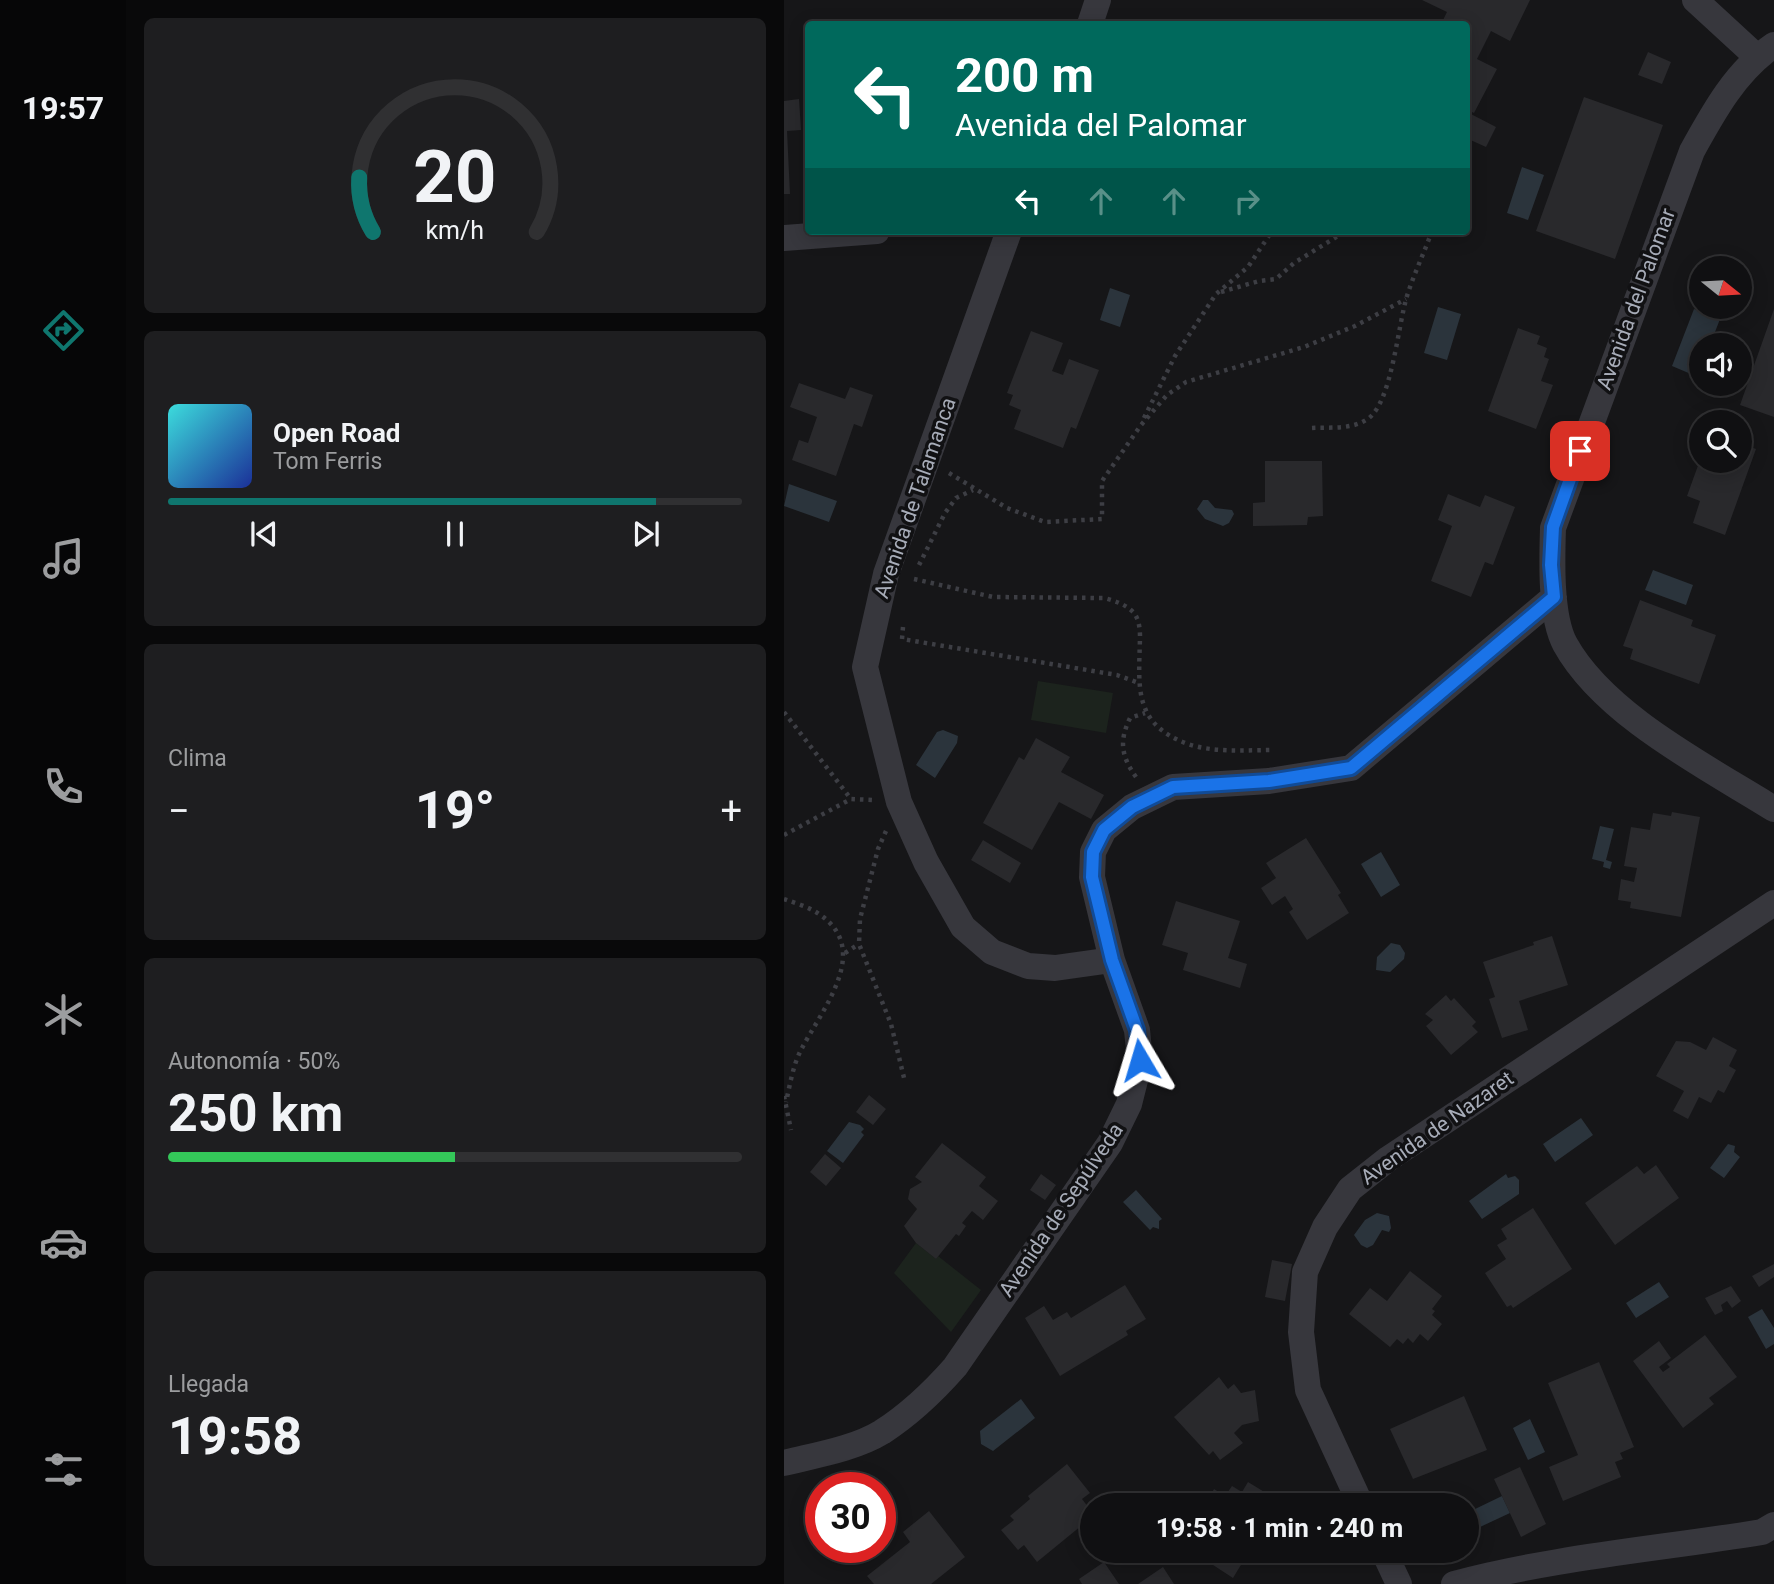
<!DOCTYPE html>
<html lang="es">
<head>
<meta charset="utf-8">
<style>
	body { margin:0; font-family:Roboto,sans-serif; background:#1e1e20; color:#f1f3f6; height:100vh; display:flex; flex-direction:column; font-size:26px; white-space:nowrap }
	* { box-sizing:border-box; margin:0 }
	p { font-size:23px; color:#9c9d9f }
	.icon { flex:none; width:38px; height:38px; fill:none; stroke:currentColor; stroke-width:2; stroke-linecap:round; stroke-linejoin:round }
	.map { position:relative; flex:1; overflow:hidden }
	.details { display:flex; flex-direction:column; gap:18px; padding:18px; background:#09090a; width:658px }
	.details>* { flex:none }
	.hud { position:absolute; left:21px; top:21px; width:665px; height:214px; border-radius:7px; box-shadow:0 4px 18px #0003,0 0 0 2px #303032; background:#00695c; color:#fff; overflow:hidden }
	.needle { width:46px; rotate:108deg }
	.tools { position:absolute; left:905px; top:256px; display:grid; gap:14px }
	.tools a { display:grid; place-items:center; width:63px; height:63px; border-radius:50%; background:#101012; box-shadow:0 4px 18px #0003,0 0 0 2px #303032; font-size:35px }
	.speed { position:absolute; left:21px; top:1472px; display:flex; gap:14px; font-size:35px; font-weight:700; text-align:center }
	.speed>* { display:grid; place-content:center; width:91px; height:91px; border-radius:50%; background:#101012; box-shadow:0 4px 18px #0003,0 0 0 2px #303032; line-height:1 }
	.speed .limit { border:10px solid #d22; background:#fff; color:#111 }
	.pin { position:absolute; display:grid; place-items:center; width:60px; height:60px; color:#fff; margin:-30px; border-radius:14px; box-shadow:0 4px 10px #0006 }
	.me { position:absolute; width:77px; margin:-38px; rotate:353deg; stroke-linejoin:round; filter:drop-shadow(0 0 5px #0008) }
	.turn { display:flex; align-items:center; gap:24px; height:147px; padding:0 35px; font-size:32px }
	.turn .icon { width:91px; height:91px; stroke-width:2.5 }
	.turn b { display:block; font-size:49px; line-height:60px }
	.lanes { display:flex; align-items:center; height:66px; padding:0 35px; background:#0003; justify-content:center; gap:35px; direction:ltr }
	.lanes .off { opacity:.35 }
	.big { font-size:52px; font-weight:700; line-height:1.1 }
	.details .widget { flex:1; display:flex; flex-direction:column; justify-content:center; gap:10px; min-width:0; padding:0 24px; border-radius:10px; background:#1e1e20 }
	.details .dial { align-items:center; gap:0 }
	.dial svg { height:182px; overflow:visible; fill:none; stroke:#303032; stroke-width:7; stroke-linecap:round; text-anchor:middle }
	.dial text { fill:#f1f3f6; stroke:none }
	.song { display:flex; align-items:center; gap:21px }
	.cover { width:84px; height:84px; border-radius:10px; background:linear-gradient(135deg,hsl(180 70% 55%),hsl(230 70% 35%)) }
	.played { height:7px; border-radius:4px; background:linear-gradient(90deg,#0f766e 85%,#303032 85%) }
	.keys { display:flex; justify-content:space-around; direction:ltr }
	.heat { display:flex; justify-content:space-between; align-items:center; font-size:38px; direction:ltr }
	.charge { height:10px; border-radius:5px; background:linear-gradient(90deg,#34c759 50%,#303032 0) }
	.trip { position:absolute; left:296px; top:1493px; width:399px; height:70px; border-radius:35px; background:#101012; box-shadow:0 4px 18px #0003,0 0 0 2px #303032; font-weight:700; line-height:70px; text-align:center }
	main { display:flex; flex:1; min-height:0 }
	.tab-bar { display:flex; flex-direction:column; width:126px; justify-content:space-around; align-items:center; background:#060607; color:#9c9d9f }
	.tab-bar .icon { width:49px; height:49px }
	.tab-bar .current { color:#0f766e }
	.tab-bar b { font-size:32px; color:#f1f3f6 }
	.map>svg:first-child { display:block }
	.green { fill:#1c231d }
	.water { fill:#2b343c }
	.building { fill:#29292c }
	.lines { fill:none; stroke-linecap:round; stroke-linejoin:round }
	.path { stroke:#3d3e44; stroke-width:4.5; stroke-dasharray:3.5 5; stroke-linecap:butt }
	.minor { stroke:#37373d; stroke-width:26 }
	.route-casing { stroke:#114b97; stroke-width:18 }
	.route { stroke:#1a73e8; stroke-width:12 }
	.labels { text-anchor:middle; stroke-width:7; stroke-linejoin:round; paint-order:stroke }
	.street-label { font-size:21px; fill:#a7acb8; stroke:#111113 }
</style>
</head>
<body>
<main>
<nav class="tab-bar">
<b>19:57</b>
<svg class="icon current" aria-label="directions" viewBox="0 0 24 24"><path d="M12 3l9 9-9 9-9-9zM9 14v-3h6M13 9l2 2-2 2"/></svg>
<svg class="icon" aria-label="music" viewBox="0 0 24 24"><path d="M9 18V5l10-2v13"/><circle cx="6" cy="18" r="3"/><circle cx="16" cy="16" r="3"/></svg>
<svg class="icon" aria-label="phone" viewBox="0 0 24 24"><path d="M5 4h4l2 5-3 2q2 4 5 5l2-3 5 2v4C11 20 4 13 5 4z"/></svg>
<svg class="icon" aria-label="climate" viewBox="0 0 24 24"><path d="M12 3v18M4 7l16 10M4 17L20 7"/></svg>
<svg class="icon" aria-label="car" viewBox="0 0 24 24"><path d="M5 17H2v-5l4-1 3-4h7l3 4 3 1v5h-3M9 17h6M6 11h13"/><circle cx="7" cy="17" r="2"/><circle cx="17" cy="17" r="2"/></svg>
<svg class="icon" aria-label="filters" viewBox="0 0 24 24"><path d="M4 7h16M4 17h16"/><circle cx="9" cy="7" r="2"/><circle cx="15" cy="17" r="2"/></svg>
</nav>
<section class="details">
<div class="widget dial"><svg viewBox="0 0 100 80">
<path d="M14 69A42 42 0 1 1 86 69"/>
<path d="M14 69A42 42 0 0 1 8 45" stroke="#0f766e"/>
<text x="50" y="56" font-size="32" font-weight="700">20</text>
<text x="50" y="72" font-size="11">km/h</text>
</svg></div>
<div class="widget">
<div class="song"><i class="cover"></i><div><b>Open Road</b><p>Tom Ferris</p></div></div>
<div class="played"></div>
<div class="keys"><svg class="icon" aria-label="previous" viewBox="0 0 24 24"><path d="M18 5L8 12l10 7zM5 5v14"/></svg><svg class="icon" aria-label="pause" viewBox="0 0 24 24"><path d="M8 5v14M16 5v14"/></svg><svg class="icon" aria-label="next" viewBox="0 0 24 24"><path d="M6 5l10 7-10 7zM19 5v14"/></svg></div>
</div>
<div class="widget"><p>Clima</p>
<div class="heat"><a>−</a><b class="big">19°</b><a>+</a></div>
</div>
<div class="widget"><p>Autonomía · 50%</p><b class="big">250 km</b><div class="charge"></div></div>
<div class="widget"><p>Llegada</p><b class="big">19:58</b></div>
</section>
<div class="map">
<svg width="990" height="1584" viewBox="0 0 990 1584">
	<rect width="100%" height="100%" fill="#161618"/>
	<path class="green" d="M 254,681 L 329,693 L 322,733 L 247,720 Z
		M 132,1243 L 152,1259 L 154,1256 L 197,1290 L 167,1332 L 110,1273 Z"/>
	<path class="water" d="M 738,167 L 760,175 L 744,220 L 723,213 Z
		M 326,288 L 346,295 L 336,327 L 316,320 Z
		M 654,307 L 677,314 L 663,360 L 640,353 Z
		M 910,309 L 936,319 L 926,345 L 917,345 L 917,368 L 914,377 L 888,366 Z
		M 5,484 L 53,501 L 45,522 L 0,506 Z
		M 419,500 L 424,500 L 431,508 L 448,510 L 450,514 L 445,523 L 439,526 L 421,519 L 413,509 Z
		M 869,570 L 909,585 L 902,605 L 861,590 Z
		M 159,730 L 174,736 L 173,743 L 151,778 L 132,765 L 153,732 Z
		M 816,826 L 830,829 L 822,860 L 828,862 L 826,869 L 819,867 L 820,862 L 808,859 Z
		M 597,852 L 616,885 L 597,897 L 577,864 Z
		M 607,943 L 616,945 L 621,953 L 620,959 L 606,972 L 592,970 L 593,957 Z
		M 797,1118 L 809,1135 L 771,1162 L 759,1144 Z
		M 65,1122 L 76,1125 L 80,1129 L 77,1132 L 80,1135 L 59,1163 L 43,1151 Z
		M 944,1144 L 951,1146 L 950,1152 L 956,1157 L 940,1178 L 926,1168 Z
		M 722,1174 L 724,1178 L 731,1176 L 735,1180 L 735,1194 L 698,1219 L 685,1201 Z
		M 352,1190 L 378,1219 L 375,1221 L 375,1229 L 369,1227 L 366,1230 L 339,1202 Z
		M 593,1213 L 605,1216 L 607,1228 L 605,1232 L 598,1230 L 589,1245 L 583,1248 L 577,1245 L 570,1235 L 581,1220 Z
		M 875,1282 L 885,1297 L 852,1318 L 842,1303 Z
		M 978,1309 L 990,1328 L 990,1344 L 982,1349 L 964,1317 Z
		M 237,1399 L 251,1418 L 209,1451 L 197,1444 L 196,1431 Z
		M 746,1419 L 761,1452 L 744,1460 L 729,1428 Z
		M 718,1496 L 726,1513 L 696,1527 L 689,1510 Z"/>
	<path class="building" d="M 638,0 L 746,0 L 726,41 L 707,31 L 693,59 L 713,69 L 690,113 L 682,109 L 682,24 L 657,24 L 663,12 Z
		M 864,52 L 887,62 L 878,84 L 854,75 Z
		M 800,97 L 879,125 L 831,259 L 752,231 Z
		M 15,99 L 17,130 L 3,131 L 6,194 L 0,194 L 0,101 Z
		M 683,112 L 712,127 L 702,147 L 682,138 Z
		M 990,309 L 990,417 L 956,405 Z
		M 734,328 L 756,336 L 753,344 L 763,348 L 760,357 L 765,359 L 757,381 L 769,385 L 752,429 L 704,411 Z
		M 247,331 L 279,343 L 268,371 L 279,375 L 285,359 L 315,370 L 292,429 L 287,427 L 279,448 L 230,429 L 237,410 L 225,405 L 229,395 L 223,393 Z
		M 15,383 L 61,399 L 66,387 L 89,395 L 78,427 L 70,424 L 52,476 L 8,460 L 15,440 L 24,443 L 33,417 L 6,407 Z
		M 956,443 L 972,449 L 941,535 L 909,523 L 916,501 L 903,496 L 916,460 L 956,460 Z
		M 481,461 L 538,461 L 539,516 L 524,517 L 523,525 L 469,526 L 469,503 L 481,502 Z
		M 664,494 L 696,507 L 701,495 L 731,507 L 709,565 L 701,562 L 687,597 L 647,581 L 668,526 L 654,520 Z
		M 856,600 L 909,620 L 907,626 L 932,635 L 915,684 L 846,659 L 849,649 L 839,646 Z
		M 252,738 L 286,757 L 277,772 L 320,795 L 307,819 L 275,802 L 248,850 L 199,823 L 235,757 L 240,760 Z
		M 888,812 L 916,817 L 897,917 L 846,908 L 847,902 L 834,900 L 837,879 L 850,882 L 853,868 L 840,866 L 847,827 L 866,830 L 869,813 L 887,816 Z
		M 522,838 L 557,893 L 554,895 L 565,913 L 523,940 L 505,912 L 509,909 L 501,896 L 488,905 L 477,888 L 492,878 L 482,863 Z
		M 199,840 L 237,863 L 226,883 L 187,860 Z
		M 392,901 L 456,921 L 444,958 L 463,964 L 456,988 L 399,970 L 404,953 L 378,945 Z
		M 768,936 L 784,985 L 735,1001 L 744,1030 L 718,1038 L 705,999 L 711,997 L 699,962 L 750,945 L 749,942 Z
		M 662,995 L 667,1001 L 670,998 L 692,1022 L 688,1026 L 694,1032 L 667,1055 L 642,1026 L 649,1020 L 641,1014 Z
		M 929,1037 L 953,1050 L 945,1066 L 952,1070 L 940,1093 L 934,1090 L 927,1103 L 915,1097 L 904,1119 L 889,1111 L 900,1091 L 872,1076 L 892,1041 L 906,1042 L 922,1050 Z
		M 85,1095 L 102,1109 L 89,1125 L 72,1112 Z
		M 158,1143 L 202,1177 L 195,1186 L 214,1201 L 199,1220 L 188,1211 L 178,1223 L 182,1226 L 175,1236 L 172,1234 L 152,1259 L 132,1243 L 120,1226 L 133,1209 L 124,1199 L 126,1189 L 138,1182 L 131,1177 Z
		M 41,1154 L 57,1168 L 42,1186 L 26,1172 Z
		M 872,1165 L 895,1198 L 831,1245 L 801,1203 L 853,1166 L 860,1174 Z
		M 257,1174 L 272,1185 L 261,1200 L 246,1190 Z
		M 749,1208 L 788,1269 L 729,1308 L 727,1305 L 723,1307 L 701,1273 L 722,1259 L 713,1245 L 723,1239 L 717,1229 Z
		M 488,1260 L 508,1264 L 501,1301 L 481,1297 Z
		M 990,1264 L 990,1277 L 975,1287 L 968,1276 Z
		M 626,1271 L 658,1296 L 648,1309 L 651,1311 L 648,1315 L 658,1324 L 644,1341 L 636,1334 L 629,1343 L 624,1338 L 619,1344 L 613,1339 L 606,1347 L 565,1314 L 586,1288 L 603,1301 Z
		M 341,1285 L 362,1319 L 342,1331 L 344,1335 L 276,1376 L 241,1318 L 260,1306 L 269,1320 L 283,1312 L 287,1318 Z
		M 947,1286 L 957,1301 L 948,1308 L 943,1301 L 937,1305 L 939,1311 L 931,1315 L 921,1298 Z
		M 921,1335 L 953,1377 L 925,1398 L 930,1404 L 899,1428 L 849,1361 L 875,1341 L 887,1358 L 875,1367 L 879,1372 L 886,1367 L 883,1364 Z
		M 815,1362 L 850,1447 L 836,1453 L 839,1459 L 831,1462 L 837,1477 L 779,1501 L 765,1467 L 794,1455 L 764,1383 Z
		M 435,1377 L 444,1389 L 450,1384 L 457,1393 L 471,1390 L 475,1421 L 458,1425 L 450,1433 L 459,1443 L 436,1460 L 429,1451 L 425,1455 L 390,1417 Z
		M 680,1396 L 703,1450 L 629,1479 L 606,1429 Z
		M 283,1464 L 306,1493 L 298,1499 L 308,1512 L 308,1517 L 253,1562 L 240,1545 L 234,1550 L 217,1530 L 230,1520 L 226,1516 L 246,1499 L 244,1496 Z
		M 736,1467 L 762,1524 L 737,1537 L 710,1479 Z
		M 464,1482 L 482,1493 L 474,1505 L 410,1505 L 419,1492 L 426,1496 L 430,1489 L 441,1496 L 448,1486 L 458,1492 Z
		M 145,1511 L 181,1557 L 147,1584 L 90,1584 L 83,1576 L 126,1542 L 119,1532 Z
		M 406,1550 L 466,1550 L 449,1578 Z
		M 320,1562 L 335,1584 L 298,1584 L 295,1579 Z
		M 379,1567 L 390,1584 L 354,1584 Z"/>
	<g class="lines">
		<path class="path" d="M 437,292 L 475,281 L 492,279 L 510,263 L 562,231
			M 360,418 L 391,356 L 432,294 L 464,267 L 488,231
			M 528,428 C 547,427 569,430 585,418 C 608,400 614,325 623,296 C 630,274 640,253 648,231
			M 165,473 L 223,508 L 261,522 L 318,519 L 318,481 L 357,425 L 383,395 L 402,382 L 520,347 L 571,326 L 622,299
			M 135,565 L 161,513 L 172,498 L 189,490
			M 130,579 L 209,597 L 320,598 C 331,601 341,604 349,612 C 355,618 356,629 356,637 C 355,686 348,724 404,744 C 430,753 463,750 490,750
			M 119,627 L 118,639 L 333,675 L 355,683
			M 0,712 L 67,799
			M 352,777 C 337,756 335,741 346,718 L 361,713
			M 102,831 L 94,849 L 76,919 L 75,944 L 107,1024 L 121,1082
			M 0,835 L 67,799 L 89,800
			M 0,899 C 11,903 25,907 35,914 C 89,950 38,1009 17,1050 C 9,1065 6,1085 2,1102
			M 61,953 L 75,944
			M 0,1096 L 7,1130"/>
		<path class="minor" d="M 911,0 L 973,57
			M 306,24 L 314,0
			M 990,45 C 952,71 930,111 908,151 L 769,528 C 768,559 766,616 781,644 C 820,715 923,767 990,809
			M 225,231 L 102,574 L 81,667 L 115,802 L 142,862 L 179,927 L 208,952 L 244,966 L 271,968 L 328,960
			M 0,238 L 93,231
			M 0,1463 C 32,1455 70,1449 98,1432 C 126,1414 149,1392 171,1367 L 326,1143 L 345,1104 L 356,1060 L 353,1030 L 328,960 L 308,877 L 309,852 L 320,830 L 348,807 L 389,787 L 485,781 L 567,768 L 770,597
			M 577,1505 L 524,1390 L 517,1332 L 521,1272 L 541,1227 L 566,1189 L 604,1159 L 990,903
			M 599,1550 L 615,1584
			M 670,1584 C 771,1557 875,1549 978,1532 L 990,1525"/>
	</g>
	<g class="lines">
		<defs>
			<path id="route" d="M 356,1060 L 353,1030 L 328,960 L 308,877 L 309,852 L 320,830 L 348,807 L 389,787 L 485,781 L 567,768 L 770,597 L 767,565 L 769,527 L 796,451"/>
		</defs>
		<use href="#route" class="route-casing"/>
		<use href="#route" class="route"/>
	</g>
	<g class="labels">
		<g class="street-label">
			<text transform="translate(852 299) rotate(-70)" y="7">Avenida del Palomar</text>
			<text transform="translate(131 498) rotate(-71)" y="7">Avenida de Talamanca</text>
			<text transform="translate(653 1128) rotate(-35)" y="7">Avenida de Nazaret</text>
			<text transform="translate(277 1210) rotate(-56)" y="7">Avenida de Sepúlveda</text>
		</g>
	</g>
</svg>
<div class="tools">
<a><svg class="needle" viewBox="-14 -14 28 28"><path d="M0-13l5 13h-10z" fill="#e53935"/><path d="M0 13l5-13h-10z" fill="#9c9d9f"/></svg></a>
<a><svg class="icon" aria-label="sound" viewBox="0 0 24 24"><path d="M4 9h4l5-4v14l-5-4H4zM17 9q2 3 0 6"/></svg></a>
<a><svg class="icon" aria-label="search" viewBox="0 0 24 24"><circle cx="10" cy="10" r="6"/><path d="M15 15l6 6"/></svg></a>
</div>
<div class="speed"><div class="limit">30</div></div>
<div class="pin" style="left:796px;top:451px;background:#d93025"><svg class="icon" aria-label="arrive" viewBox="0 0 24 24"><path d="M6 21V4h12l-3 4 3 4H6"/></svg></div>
<svg class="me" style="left:356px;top:1060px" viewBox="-20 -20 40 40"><path d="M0-17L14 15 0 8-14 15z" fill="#1a73e8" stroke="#fff" stroke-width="4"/></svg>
<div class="trip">19:58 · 1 min · 240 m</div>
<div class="hud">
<div class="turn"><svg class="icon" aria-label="left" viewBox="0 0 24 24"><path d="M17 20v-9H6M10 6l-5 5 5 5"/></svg><div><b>200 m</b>Avenida del Palomar</div></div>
<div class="lanes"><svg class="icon" aria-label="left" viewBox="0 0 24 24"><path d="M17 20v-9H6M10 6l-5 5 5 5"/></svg><svg class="icon off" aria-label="ahead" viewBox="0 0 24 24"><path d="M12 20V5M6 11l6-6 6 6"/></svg><svg class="icon off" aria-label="ahead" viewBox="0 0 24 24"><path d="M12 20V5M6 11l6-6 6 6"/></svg><svg class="icon off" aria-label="right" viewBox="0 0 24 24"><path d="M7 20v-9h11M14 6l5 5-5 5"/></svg></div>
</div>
</div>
</main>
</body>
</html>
